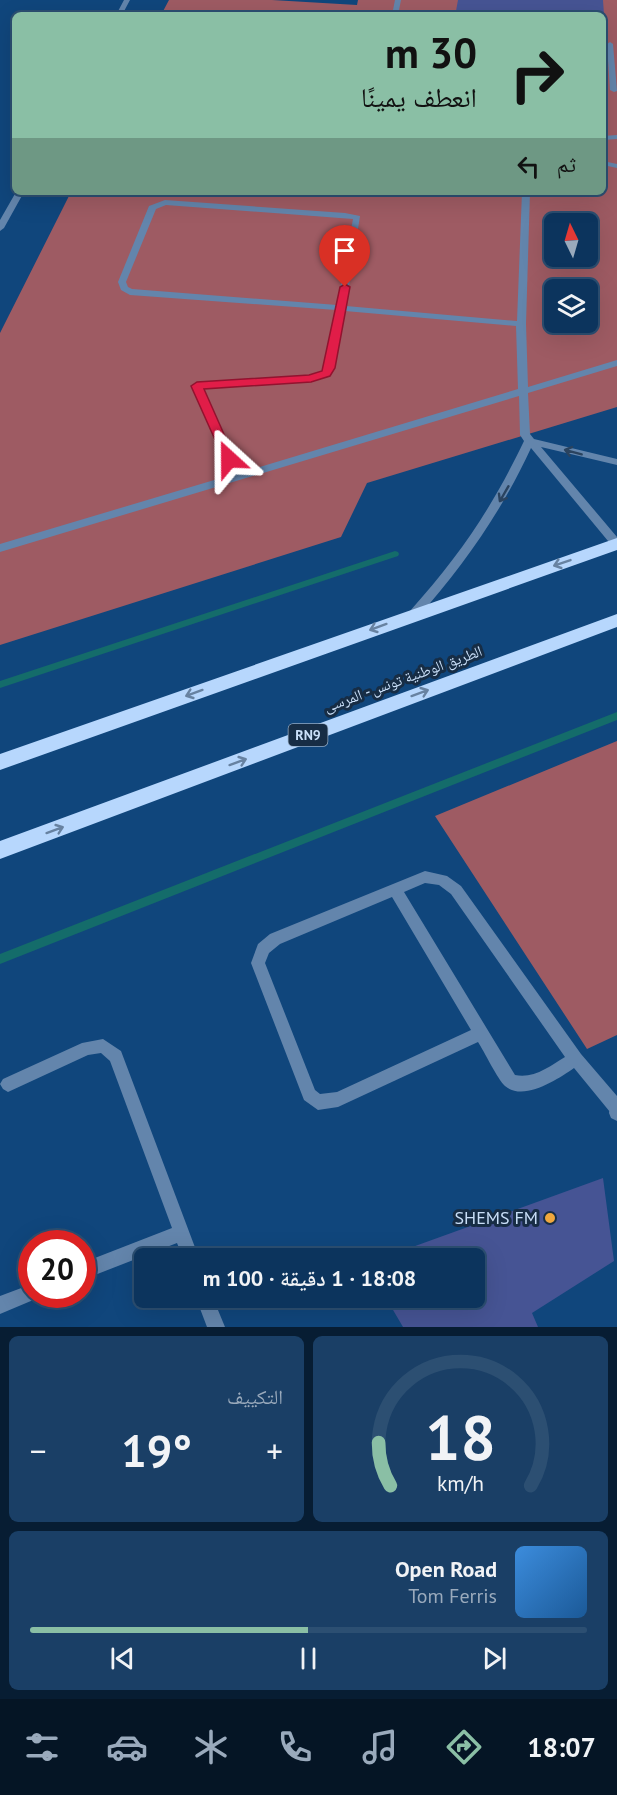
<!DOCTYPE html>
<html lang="ar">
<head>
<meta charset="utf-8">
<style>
	body { margin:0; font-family:"PT Sans","Noto Naskh Arabic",sans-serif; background:#1a3f66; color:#f1f3f6; direction:rtl; height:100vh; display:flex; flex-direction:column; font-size:22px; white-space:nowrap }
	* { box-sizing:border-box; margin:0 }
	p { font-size:20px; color:#9aaabc }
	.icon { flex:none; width:33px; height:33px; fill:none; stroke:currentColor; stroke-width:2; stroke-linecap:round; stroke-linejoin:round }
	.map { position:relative; height:1327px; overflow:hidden; direction:ltr }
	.side { display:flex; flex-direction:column; gap:9px; padding:9px; background:#071d33; flex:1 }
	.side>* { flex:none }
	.top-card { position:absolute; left:12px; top:12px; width:594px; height:183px; border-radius:9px; box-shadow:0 6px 24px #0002,0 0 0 2px #2c4f72; direction:rtl; background:#8abfa5; color:#111; overflow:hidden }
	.needle { width:39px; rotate:355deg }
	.tools { position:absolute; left:544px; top:213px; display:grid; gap:12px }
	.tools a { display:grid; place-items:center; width:54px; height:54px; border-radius:9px; background:#0c345d; box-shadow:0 6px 24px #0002,0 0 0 2px #2c4f72; font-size:30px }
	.speed { position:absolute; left:18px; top:1230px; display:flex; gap:12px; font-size:30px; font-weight:700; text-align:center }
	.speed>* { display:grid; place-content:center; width:78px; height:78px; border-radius:50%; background:#0c345d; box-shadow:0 6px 24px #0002,0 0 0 2px #2c4f72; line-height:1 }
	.speed .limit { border:9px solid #d22; background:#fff; color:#111 }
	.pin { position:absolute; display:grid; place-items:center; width:51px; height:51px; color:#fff; margin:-62px -26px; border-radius:50% 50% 50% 0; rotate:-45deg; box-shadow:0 0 6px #0007 }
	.pin .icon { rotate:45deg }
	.me { position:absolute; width:66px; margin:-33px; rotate:336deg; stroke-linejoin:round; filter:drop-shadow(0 0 4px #0008) }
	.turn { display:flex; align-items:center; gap:21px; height:126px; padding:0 30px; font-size:27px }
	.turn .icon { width:78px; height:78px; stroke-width:2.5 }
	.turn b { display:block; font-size:42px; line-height:51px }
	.then { display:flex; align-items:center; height:57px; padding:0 30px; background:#0003; gap:12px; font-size:22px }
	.big { font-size:45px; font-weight:600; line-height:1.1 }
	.side .card { flex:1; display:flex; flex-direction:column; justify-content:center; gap:9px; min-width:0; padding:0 21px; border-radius:9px; background:#1a3f66 }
	.side .dial { align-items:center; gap:0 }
	.dial svg { height:156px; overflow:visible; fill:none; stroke:#2c4f72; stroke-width:7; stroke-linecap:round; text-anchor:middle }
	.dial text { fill:#f1f3f6; stroke:none }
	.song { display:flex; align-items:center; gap:18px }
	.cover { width:72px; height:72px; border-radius:9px; background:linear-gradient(135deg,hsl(210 70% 55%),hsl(210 70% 35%)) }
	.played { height:6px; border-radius:3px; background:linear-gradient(90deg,#8abfa5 50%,#2c4f72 50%) }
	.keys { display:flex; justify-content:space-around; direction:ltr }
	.heat { display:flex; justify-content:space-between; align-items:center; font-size:33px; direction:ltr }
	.side .tiles { flex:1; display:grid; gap:9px; grid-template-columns:1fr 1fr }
	.card:last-child { grid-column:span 2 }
	.trip { position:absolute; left:134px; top:1248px; width:351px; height:60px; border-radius:9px; background:#0c345d; box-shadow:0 6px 24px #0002,0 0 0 2px #2c4f72; font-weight:600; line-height:60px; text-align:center; direction:rtl }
	.tabs { display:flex; height:96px; justify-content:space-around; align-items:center; background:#051525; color:#9aaabc }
	.tabs .icon { width:42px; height:42px }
	.tabs .on { color:#8abfa5 }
	.tabs b { font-size:27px; color:#f1f3f6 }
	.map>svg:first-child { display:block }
	.green { fill:#9e5b63; fill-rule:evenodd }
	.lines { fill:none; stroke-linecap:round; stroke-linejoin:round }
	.stream { fill:#146c6a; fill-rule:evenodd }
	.building { fill:#465494 }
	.lane { fill:#6385ac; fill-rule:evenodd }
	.street { fill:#6385ac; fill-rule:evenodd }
	.highway { fill:#b7d7fd; fill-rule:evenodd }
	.oneway { stroke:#2a435f }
	.oneway2 { stroke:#6782a1 }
	.route { fill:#e11d48; stroke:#92132f; stroke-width:1.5 }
	.poi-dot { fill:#efa73d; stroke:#172d45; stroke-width:2 }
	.labels { text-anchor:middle; stroke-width:6; stroke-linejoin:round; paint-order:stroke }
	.shield { fill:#172d45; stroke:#94aac2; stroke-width:1.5 }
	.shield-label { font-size:14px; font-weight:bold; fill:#c9dff8 }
	.street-label { font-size:15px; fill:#c9dff8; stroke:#172d45 }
	.near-poi-label { font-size:18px; fill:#c9dff8; stroke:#172d45; text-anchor:end }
</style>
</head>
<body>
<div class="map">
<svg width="617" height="1327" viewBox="0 0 617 1327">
	<rect width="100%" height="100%" fill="#10467c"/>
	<path class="green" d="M 169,0 L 272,0 L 357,5 L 358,0 L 617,0 L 617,407 L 367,483 L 341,537 L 0,645 L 0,333 L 71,192 L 603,192 L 603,15 L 161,15 ZM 555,224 L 588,224 L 588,256 L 555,256 ZM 555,290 L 588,290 L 588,322 L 555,322 Z
		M 617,741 L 617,1035 L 587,1049 L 435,816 Z"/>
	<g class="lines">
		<path class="stream" d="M 395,551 L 398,552 L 399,554 L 398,556 L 0,688 L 0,681 Z
			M 617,712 L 617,720 L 0,964 L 0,954 Z"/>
	</g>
	<path class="building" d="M 458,0 L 603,0 L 604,15 L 470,15 L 470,11 L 456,11 Z
		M 603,1178 L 614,1261 L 532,1313 L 538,1327 L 403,1327 L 386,1298 L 474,1298 L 474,1258 L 382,1258 Z"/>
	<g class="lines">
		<path class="lane" d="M 124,0 L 130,0 L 122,15 L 116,15 Z
			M 395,0 L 401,0 L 398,15 L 392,15 Z
			M 610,42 L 613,44 L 617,91 L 614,92 L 610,90 L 607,44 Z
			M 617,135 L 617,139 L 603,140 L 603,136 Z
			M 603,161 L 617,164 L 617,168 L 603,165 Z
			M 16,192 L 24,192 L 4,228 L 0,231 L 0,220 Z
			M 522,192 L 530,192 L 526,324 L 528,387 L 617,360 L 617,366 L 528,393 L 530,434 L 534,439 L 617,459 L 617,465 L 541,447 L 617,537 L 617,548 L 613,547 L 531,448 C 502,511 464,565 418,617 L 410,617 L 408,614 L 410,611 C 460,555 492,508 524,441 L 520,435 L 519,396 L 0,552 L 0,544 L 231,475 L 192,386 L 194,384 L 310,375 L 322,371 L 324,368 L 336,310 L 130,295 L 121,290 L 118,282 L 149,206 L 165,200 L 345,213 L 360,216 L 346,306 L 517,321 ZM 166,205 L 353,219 L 337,305 L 132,289 L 128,287 L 126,282 L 156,209 ZM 345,311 L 516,326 L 518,389 L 240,473 L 203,389 L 311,381 L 329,375 L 334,368 Z
			M 425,871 L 447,876 L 461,886 L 581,1054 L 617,1096 L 617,1114 L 610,1112 L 574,1068 C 558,1079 524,1102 505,1086 C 498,1080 484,1051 478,1042 L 338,1107 L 318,1110 L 304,1100 L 251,963 L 258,944 L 270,934 ZM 425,883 L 439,885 L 451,894 L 565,1057 C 550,1066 534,1079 515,1075 L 404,892 ZM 392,897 L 471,1030 L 337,1092 L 320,1094 L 315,1090 L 265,963 L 269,953 L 280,944 Z
			M 103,1039 L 121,1051 L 199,1258 L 183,1258 L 177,1243 L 82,1280 L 82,1263 L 172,1228 L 110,1061 L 101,1053 L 88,1055 L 8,1092 L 3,1089 L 0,1084 L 3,1079 L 82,1043 Z
			M 32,1284 L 32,1294 L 40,1294 L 38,1298 L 0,1314 L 0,1296 Z
			M 196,1298 L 213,1298 L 225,1327 L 207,1327 Z"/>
		<path class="street" d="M 617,1097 L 617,1121 L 611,1118 L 609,1113 L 611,1100 Z"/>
		<path class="highway" d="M 617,538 L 617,550 L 0,770 L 0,754 Z
			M 617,614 L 617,627 L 0,859 L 0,841 Z"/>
	</g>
	<defs><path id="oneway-shaft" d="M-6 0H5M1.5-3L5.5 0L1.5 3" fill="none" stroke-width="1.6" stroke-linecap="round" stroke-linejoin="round" transform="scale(1.5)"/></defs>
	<g class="oneway">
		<use href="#oneway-shaft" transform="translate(573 452) rotate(-165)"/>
		<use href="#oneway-shaft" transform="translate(504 494) rotate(120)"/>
	</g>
	<g class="oneway2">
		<use href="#oneway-shaft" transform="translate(562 563) rotate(161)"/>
		<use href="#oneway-shaft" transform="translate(378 627) rotate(160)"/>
		<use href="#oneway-shaft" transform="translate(194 693) rotate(160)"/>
		<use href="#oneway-shaft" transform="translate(420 693) rotate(-20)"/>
		<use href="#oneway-shaft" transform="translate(238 762) rotate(-20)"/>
		<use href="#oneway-shaft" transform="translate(55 830) rotate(-20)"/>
	</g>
	<path class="route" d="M 345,284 L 350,287 L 335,368 L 330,376 L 311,382 L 204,389 L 235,459 L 234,462 L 225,462 L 191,386 L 197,382 L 309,375 L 322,371 L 340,287 Z"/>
	<circle class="poi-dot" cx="550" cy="1218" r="6"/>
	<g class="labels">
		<rect class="shield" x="288.5" y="724" width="39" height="22" rx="4.5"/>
		<g class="shield-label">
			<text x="308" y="740">RN9</text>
		</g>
		<g class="street-label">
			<text transform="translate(403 679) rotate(-20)" y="5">الطريق الوطنية تونس - المرسى</text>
		</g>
		<g class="near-poi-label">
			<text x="538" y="1224">SHEMS FM</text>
		</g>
	</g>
</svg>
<div class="tools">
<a><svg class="needle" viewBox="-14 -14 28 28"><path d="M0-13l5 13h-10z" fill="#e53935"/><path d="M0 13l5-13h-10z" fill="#9aaabc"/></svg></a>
<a><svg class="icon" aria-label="layers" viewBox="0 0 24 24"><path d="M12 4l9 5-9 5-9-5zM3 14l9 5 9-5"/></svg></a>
</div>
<div class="speed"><div class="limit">20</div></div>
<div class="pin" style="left:345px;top:287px;background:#d93025"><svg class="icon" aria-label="arrive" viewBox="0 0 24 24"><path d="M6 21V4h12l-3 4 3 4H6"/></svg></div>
<svg class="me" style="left:229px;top:459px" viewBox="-20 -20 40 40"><path d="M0-17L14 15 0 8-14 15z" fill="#e11d48" stroke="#fff" stroke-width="4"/></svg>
<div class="trip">18:08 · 1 دقيقة · 100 m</div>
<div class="top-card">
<div class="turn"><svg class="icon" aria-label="right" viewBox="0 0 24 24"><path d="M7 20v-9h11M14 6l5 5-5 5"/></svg><div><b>30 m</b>انعطف يمينًا</div></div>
<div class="then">ثم<svg class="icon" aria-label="left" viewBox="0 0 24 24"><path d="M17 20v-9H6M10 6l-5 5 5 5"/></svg></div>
</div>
</div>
<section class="side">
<div class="tiles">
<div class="card dial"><svg viewBox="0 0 100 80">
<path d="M14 69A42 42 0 1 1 86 69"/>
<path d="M14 69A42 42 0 0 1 8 47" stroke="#8abfa5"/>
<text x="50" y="56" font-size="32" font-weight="700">18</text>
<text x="50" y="72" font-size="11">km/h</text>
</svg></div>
<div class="card"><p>التكييف</p>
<div class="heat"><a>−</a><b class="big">19°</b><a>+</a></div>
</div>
<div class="card">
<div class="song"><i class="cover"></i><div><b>Open Road</b><p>Tom Ferris</p></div></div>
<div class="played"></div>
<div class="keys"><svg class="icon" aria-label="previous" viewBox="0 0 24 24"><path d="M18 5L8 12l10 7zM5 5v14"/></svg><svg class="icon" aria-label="pause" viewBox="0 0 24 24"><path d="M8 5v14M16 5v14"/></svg><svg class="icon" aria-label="next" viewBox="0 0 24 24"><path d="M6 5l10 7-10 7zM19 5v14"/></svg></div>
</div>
</div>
</section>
<nav class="tabs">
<b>18:07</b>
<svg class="icon on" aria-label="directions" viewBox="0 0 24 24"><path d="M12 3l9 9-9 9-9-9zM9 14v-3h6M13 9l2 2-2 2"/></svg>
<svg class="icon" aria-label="music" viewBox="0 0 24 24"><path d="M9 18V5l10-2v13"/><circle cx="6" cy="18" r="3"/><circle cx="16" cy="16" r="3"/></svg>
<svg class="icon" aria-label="phone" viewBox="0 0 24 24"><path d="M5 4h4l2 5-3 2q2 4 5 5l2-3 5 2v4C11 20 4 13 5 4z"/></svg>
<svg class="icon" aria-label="climate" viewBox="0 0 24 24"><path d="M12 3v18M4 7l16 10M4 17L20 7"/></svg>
<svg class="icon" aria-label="car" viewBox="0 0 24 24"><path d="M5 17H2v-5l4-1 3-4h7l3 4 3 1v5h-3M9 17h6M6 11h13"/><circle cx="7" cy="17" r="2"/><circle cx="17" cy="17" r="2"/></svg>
<svg class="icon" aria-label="filters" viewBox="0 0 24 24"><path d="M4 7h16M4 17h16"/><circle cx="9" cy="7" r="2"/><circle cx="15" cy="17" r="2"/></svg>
</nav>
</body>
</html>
